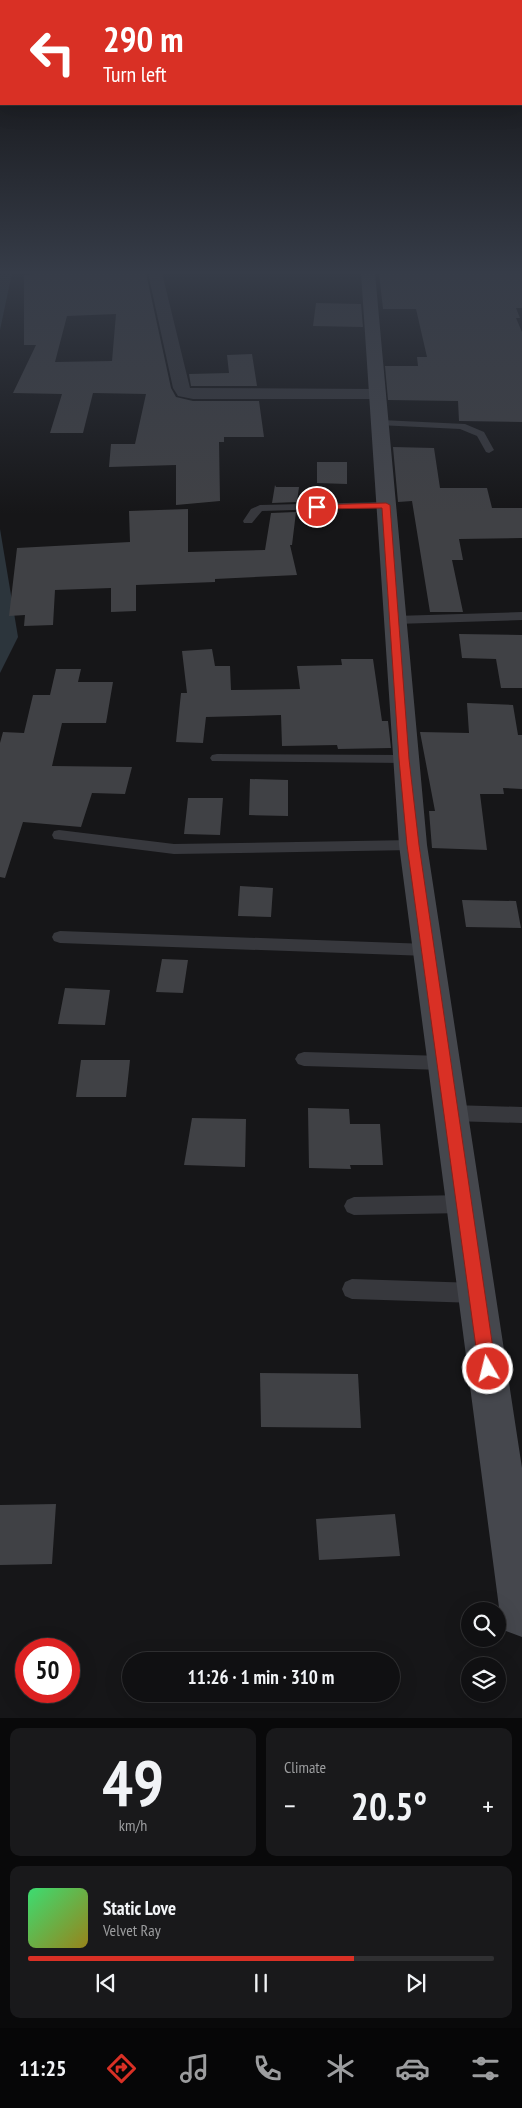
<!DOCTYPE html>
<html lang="en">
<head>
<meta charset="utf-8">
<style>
	body { margin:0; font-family:"PT Sans Narrow",sans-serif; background:#19191b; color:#f1f3f6; height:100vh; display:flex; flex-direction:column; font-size:19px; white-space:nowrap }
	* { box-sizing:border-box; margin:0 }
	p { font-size:16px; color:#9c9d9f }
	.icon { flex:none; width:28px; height:28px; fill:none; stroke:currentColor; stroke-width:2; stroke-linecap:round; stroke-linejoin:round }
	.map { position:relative; height:1718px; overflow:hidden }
	.panel { display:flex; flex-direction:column; gap:10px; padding:10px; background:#09090a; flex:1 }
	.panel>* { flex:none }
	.guide { position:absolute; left:0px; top:0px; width:522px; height:105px; box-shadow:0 5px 20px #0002,0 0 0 1px #303032; background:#d93025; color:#fff; overflow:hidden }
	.tools { position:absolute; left:461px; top:1602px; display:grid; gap:10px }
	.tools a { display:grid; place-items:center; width:45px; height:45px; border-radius:50%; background:#101012; box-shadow:0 5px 20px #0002,0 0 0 1px #303032; font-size:25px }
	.speed { position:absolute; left:15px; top:1638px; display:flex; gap:10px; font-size:25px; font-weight:700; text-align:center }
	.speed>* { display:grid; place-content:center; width:65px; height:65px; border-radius:50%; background:#101012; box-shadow:0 5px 20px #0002,0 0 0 1px #303032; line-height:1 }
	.speed .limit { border:8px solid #d22; background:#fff; color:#111 }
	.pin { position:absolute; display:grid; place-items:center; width:42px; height:42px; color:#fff; margin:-21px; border:2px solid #fff; border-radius:50%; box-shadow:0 1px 5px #0007 }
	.me { position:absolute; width:55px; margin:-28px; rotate:352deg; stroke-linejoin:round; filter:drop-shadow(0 0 4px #0008) }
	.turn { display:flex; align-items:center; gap:18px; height:105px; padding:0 20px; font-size:22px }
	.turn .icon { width:65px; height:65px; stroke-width:2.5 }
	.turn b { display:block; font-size:35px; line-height:42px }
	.big { font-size:38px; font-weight:700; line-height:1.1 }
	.panel .widget { flex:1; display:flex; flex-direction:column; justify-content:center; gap:8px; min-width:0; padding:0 18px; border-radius:10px; background:#19191b }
	.panel .dial { align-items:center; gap:0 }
	.dial b { font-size:65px; line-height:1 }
	.song { display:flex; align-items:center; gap:15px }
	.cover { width:60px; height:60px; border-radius:8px; background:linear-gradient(135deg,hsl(140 70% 55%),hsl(50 70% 35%)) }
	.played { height:5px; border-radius:2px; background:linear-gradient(90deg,#d93025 70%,#303032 70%) }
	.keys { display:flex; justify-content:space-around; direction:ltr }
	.heat { display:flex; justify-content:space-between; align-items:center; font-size:28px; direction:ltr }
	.panel .tiles { flex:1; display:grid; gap:10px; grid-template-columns:1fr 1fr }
	.widget:last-child { grid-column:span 2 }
	.trip { position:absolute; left:122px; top:1652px; width:278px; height:50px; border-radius:25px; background:#101012; box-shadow:0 5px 20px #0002,0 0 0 1px #303032; font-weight:700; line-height:50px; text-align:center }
	.menu { display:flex; height:80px; justify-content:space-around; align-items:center; background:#060607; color:#9c9d9f }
	.menu .icon { width:35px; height:35px }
	.menu .on { color:#d93025 }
	.menu b { font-size:22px; color:#f1f3f6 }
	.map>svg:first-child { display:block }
	.water { fill:#2c353c }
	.building { fill:#404145; fill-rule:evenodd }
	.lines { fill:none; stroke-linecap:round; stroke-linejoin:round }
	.service { fill:#37383d; fill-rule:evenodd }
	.minor { fill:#37383d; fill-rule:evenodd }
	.secondary { fill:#45474d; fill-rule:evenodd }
	.route { fill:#d93025; stroke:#8d1f18 }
</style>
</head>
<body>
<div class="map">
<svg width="522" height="1718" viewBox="0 0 522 1718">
	<rect width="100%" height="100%" fill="#161618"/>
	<path class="water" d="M 0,273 L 12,273 L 0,330 Z
		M 0,529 L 18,637 L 0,673 Z"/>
	<path class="building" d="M 43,273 L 146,273 L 171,388 L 176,397 L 193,401 L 259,401 L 264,437 L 224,437 L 224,442 L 219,442 L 220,501 L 176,505 L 176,465 L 109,467 L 111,444 L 135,444 L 146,394 L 93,393 L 83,433 L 50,433 L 62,394 L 13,393 L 36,345 L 24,345 L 24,275 ZM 116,314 L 112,361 L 55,362 L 67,316 Z
		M 379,273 L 522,273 L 522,308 L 516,308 L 520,318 L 516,318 L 522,332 L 522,422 L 459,421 L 458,401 L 388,400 L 385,366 L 418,366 L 417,357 L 427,357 L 416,309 L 383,309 Z
		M 316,303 L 361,304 L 363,327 L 313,326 Z
		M 252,354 L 257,386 L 191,386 L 189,374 L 229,373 L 227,355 Z
		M 393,447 L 434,448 L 440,488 L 487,488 L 492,508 L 522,508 L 522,538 L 459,539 L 463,560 L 452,560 L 463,612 L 430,612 L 412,501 L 398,502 Z
		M 317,462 L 347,462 L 347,484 L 317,483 Z
		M 275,485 L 276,487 L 299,487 L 297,502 L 272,503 Z
		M 188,509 L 188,552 L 265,550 L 271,513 L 296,512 L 292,545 L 290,545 L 297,575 L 215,579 L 215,582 L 136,585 L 136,611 L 111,612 L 111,588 L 55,590 L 53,625 L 24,626 L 25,615 L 9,616 L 17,548 L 130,542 L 129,511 Z
		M 459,634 L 522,635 L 522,688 L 501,688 L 496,659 L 462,658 Z
		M 212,649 L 215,666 L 230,666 L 231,690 L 300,689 L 297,666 L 342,665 L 341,659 L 373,659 L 382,721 L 388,721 L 391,748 L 338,749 L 337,745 L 282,746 L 281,715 L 206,717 L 203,743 L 176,742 L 181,693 L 187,693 L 182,651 Z
		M 56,669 L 81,669 L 78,682 L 113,682 L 106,723 L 62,723 L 52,766 L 132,767 L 125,794 L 92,793 L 81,827 L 23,822 L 5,878 L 0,877 L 0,743 L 3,732 L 24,733 L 33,695 L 50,695 Z
		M 467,703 L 513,705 L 518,735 L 522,735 L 522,789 L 503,788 L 504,794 L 480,794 L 487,850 L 432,848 L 429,811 L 435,811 L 420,732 L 469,733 Z
		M 250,779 L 288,780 L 288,816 L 249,815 Z
		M 188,798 L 223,798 L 220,835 L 184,834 Z
		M 240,886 L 273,888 L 271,917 L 238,916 Z
		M 462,900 L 516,901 L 521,928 L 466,927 Z
		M 162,959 L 188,960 L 183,993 L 156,992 Z
		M 65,988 L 110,990 L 105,1025 L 58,1024 Z
		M 81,1060 L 130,1060 L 126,1097 L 76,1097 Z
		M 308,1108 L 349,1109 L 350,1124 L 380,1124 L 383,1165 L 350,1165 L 351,1169 L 309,1168 Z
		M 192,1118 L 246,1119 L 245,1167 L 184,1165 Z
		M 260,1373 L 358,1374 L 361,1428 L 261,1427 Z
		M 56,1504 L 52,1564 L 0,1565 L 0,1505 Z
		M 395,1514 L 400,1556 L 319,1560 L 316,1519 Z"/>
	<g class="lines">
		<path class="service" d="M 381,420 L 465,424 L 484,432 L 494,450 L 489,453 L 486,452 L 477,436 L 460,429 L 378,425 L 376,423 Z
			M 386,502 L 390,503 L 391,505 L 390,507 L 262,511 L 252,523 L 244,523 L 243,521 L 251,509 L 260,505 Z
			M 522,612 L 522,620 L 395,624 L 389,620 L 395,616 Z
			M 217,754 L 404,755 L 409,756 L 411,759 L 409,762 L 404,763 L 212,761 L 210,758 L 212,755 Z
			M 59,830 L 174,844 L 413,840 L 418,841 L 420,845 L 418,849 L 413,850 L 174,854 L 54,839 L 52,835 L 54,831 Z
			M 60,931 L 428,944 L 434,946 L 436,950 L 434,954 L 428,956 L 60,943 L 54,941 L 52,937 L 54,933 Z
			M 304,1052 L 444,1056 L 450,1058 L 453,1063 L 450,1068 L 444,1070 L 304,1066 L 298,1064 L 295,1059 L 298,1054 Z
			M 451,1105 L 522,1107 L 522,1123 L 451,1121 L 445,1119 L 442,1113 L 445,1107 Z
			M 465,1195 L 472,1198 L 475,1204 L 472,1210 L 465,1213 L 354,1215 L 347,1212 L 344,1206 L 347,1200 L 354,1197 Z
			M 352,1279 L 477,1283 L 484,1286 L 487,1293 L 484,1300 L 477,1303 L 352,1299 L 345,1296 L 342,1289 L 345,1282 Z"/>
		<path class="minor" d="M 148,273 L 162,273 L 190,388 L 378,389 L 384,390 L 386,394 L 384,398 L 378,399 L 193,399 L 178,396 L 173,388 Z"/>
		<path class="secondary" d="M 361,273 L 375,273 L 427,845 L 522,1468 L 522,1637 L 506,1631 L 500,1615 L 399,845 Z"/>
	</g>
	<linearGradient id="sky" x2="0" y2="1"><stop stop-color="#0c0c0d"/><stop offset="0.53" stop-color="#363c48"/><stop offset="1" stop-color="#363c48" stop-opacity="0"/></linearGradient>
	<rect width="522" height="514" fill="url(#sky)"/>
	<path class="route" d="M 386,503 L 390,505 L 409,759 L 419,845 L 496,1369 L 493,1374 L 488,1377 L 482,1374 L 479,1369 L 407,845 L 399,759 L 382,508 L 317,509 L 313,507 L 317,505 Z"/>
</svg>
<div class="tools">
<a><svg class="icon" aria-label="search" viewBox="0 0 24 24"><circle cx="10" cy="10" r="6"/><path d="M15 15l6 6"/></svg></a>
<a><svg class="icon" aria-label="layers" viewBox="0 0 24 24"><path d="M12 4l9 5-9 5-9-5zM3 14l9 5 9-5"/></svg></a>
</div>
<div class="speed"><div class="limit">50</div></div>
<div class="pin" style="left:317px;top:507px;background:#d93025"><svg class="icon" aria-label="arrive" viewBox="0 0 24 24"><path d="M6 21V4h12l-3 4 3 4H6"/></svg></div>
<svg class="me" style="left:488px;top:1369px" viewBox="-20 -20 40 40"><circle r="17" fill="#d93025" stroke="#fff" stroke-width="3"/><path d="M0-11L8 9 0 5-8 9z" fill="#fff"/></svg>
<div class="trip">11:26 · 1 min · 310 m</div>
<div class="guide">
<div class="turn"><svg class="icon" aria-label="left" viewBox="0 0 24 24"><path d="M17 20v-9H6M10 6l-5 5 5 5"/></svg><div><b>290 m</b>Turn left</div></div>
</div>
</div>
<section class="panel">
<div class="tiles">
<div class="widget dial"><b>49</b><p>km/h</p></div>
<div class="widget"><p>Climate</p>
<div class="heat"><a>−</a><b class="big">20.5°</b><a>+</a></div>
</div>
<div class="widget">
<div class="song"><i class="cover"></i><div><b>Static Love</b><p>Velvet Ray</p></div></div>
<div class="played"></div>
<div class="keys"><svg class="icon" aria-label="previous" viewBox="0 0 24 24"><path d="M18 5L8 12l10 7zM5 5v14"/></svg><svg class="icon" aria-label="pause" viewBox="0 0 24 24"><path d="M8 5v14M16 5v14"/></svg><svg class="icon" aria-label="next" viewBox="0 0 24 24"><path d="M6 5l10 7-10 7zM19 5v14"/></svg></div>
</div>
</div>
</section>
<nav class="menu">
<b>11:25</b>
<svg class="icon on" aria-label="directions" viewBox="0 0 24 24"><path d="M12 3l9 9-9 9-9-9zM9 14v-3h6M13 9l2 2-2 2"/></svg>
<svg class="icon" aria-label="music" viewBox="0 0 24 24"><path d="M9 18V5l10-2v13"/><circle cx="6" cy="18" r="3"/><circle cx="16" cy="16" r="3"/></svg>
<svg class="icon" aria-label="phone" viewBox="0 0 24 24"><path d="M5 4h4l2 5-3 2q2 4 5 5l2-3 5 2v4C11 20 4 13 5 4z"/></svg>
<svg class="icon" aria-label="climate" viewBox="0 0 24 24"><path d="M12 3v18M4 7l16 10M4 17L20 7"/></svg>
<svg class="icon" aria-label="car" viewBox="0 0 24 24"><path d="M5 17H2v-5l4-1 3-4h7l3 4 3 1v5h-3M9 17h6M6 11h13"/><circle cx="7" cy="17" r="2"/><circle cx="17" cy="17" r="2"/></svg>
<svg class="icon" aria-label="filters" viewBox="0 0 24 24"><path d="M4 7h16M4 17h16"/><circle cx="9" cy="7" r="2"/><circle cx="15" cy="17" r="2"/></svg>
</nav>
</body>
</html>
